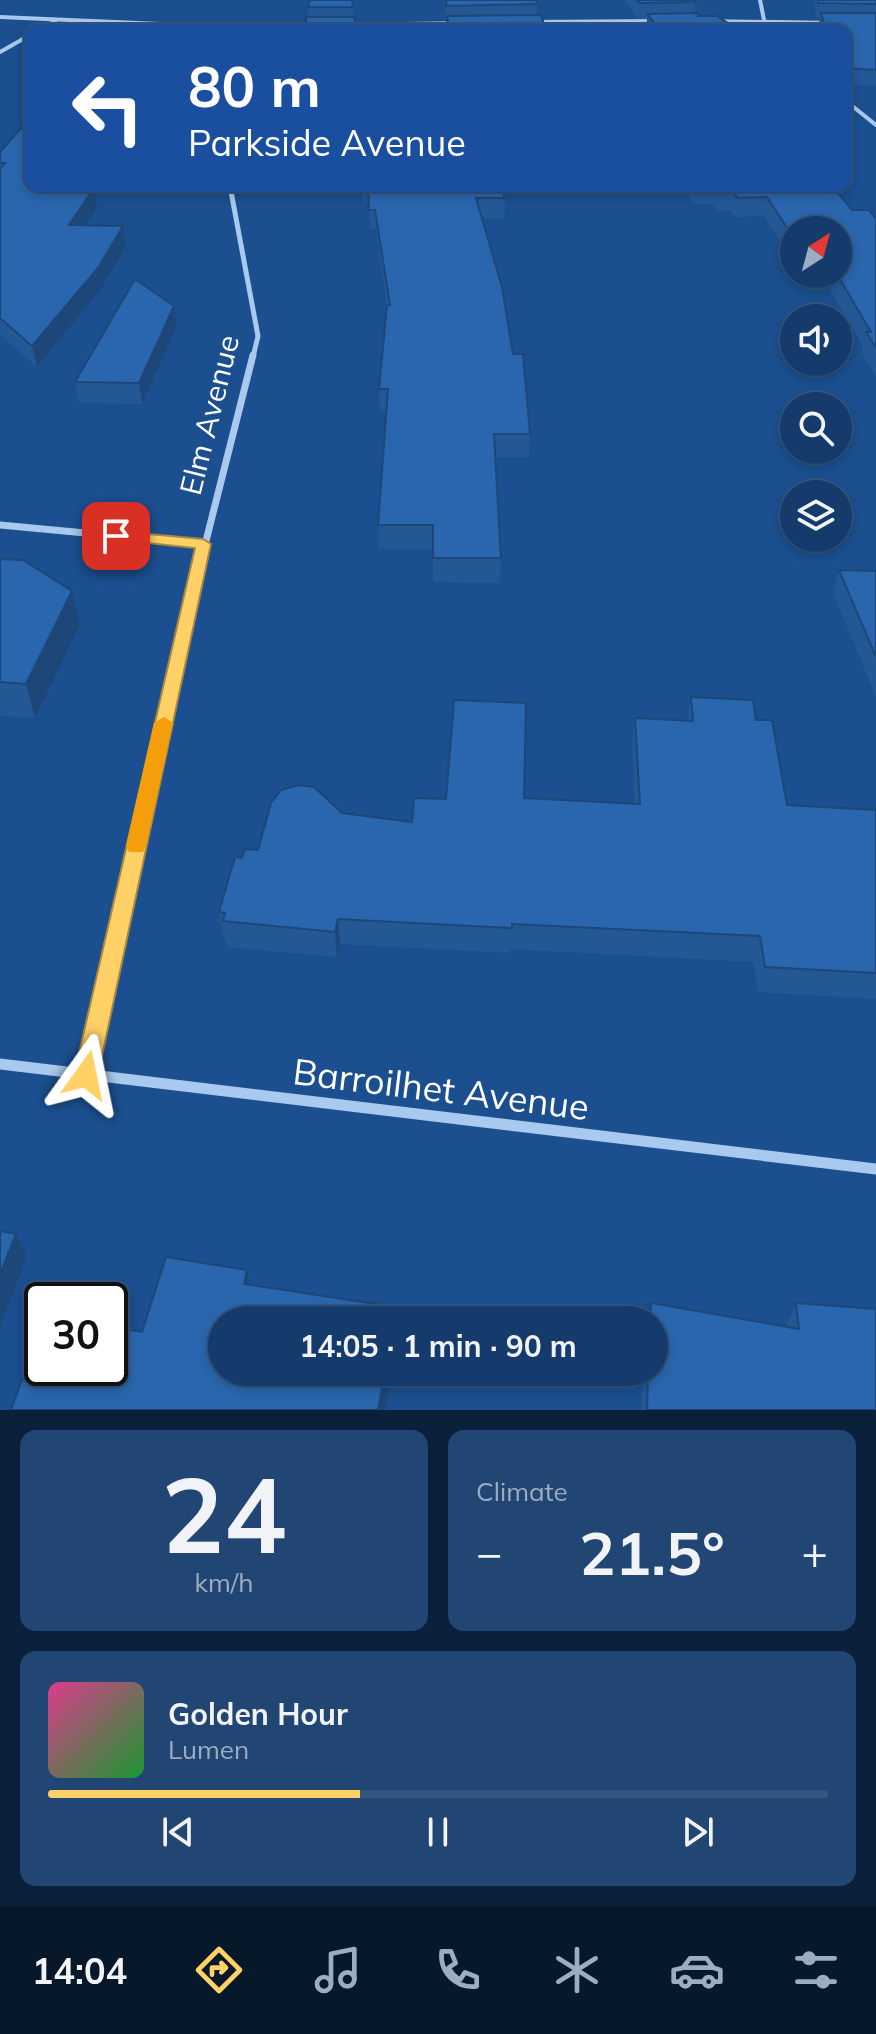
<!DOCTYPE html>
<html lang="en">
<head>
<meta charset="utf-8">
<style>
	body { margin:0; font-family:Mulish,sans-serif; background:#214673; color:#f1f3f6; height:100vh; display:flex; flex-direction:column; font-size:30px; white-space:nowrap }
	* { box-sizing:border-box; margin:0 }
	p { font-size:26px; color:#9dadc1 }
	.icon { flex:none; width:44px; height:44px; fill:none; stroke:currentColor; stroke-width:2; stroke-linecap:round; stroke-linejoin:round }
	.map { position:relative; height:1410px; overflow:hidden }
	.side { display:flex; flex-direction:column; gap:20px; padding:20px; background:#0b203b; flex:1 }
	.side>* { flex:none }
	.hud { position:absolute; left:24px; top:24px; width:828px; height:168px; border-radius:16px; box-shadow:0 4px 12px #0003,0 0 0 2px #33557e; background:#1a4fa0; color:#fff; overflow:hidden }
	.needle { width:52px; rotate:36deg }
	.fabs { position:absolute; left:780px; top:216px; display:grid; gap:16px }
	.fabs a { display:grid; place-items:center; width:72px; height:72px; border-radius:50%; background:#143b6b; box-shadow:0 4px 12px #0003,0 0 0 2px #33557e; font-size:40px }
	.speed { position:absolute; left:24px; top:1282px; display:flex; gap:16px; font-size:40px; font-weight:700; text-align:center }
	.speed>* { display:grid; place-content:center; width:104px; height:104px; border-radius:50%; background:#143b6b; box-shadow:0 4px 12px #0003,0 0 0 2px #33557e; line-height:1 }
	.speed .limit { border:4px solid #111; border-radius:12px; background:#fff; color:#111 }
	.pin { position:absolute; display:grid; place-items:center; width:68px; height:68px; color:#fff; margin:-34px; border-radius:16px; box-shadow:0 4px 12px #0006 }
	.me { position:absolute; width:88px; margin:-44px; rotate:12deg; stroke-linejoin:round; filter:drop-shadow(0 0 6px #0008) }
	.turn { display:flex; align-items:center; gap:28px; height:168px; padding:0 32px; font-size:36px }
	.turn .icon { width:104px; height:104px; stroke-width:2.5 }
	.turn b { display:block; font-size:56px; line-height:68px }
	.big { font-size:60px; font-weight:700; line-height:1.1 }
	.side .widget { flex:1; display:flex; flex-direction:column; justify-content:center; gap:12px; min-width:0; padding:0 28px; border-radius:16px; background:#214673 }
	.side .dial { align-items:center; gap:0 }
	.dial b { font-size:104px; line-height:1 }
	.song { display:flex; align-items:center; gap:24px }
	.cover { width:96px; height:96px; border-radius:12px; background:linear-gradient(135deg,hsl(330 70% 55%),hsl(130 70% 35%)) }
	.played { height:8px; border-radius:4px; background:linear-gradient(90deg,#ffd166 40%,#33557e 40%) }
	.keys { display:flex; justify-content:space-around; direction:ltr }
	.heat { display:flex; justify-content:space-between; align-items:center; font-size:44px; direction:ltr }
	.side .tiles { flex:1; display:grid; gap:20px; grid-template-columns:1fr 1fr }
	.widget:last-child { grid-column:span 2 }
	.trip { position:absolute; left:208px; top:1306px; width:460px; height:80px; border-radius:40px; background:#143b6b; box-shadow:0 4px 12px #0003,0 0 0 2px #33557e; font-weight:700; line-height:80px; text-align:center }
	.dock { display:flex; height:128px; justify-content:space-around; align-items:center; background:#08182b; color:#9dadc1 }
	.dock .icon { width:56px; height:56px }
	.dock .selected { color:#ffd166 }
	.dock b { font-size:36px; color:#f1f3f6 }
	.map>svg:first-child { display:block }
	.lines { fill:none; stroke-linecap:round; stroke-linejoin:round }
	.stream { fill:#9cc4f0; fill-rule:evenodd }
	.minor-far4 { stroke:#a9c9ee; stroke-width:4 }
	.minor-far3 { stroke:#a9c9ee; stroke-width:5 }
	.minor-far2 { stroke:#a9c9ee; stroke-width:7 }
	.minor-far1 { stroke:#a9c9ee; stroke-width:8 }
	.minor { stroke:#a9c9ee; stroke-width:11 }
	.tertiary { fill:#a9c9ee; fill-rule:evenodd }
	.wall { fill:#245895 }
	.shaded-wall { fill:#1d4779 }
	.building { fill:#2a66ad; stroke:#1d4779; stroke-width:2 }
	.route { fill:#ffd166; stroke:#a68842; stroke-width:2 }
	.slow { fill:#f59e0b }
	.labels { text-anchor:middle; stroke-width:8; stroke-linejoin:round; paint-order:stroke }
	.street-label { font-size:30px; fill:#fff; stroke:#1b4f8f }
	.near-street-label { font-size:36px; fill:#fff; stroke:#1b4f8f }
</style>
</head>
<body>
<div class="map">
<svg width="876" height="1410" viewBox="0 0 876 1410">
	<rect width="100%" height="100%" fill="#1b4f8f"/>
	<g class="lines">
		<path class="stream" d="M 622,23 L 628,23 L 633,30 L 625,30 Z"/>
		<path class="minor-far4" d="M 760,0 L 764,20 L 772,30
			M 39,30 L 55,21
			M 0,52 L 30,35
			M 846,101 L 876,125"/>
		<path class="minor-far3" d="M 230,186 L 258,336 L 253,357"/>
		<path class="minor-far2" d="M 0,525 L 203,544
			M 186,620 L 253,355"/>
		<path class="minor-far1" d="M 111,963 L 187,618"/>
		<path class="minor" d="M 0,1064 L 876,1169
			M 86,1075 L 111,961"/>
		<path class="tertiary" d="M 0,15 L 230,25 L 464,21 L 467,23 L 464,25 L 230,29 L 0,19 Z
			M 664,19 L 666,22 L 524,24 L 521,22 L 524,20 Z
			M 708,19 L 836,21 L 839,23 L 836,25 L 706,22 Z"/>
	</g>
	<path class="wall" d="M 352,0 L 354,17 L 309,17 L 308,7 Z
		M 444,0 L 536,0 L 537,4 L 537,15 L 546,30 L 447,30 Z
		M 624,0 L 695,0 L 695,13 L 698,16 L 728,23 L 819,23 L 820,18 L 816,18 L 815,0 L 876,0 L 876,86 L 846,85 L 846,30 L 646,30 L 647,19 L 638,19 Z
		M 0,152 L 95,194 L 97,208 L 86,225 L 126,246 L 101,289 L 37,367 L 0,335 Z
		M 362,186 L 500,186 L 505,198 L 504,218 L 481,218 L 513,354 L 530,434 L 529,457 L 496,457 L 501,558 L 500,583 L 433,582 L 433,549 L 379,549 L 378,525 L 386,411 L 380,411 L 379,389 L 387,305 L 376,229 L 370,230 L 369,203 L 363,203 Z
		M 664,186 L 832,186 L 852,210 L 876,219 L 876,377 L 862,353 L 863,347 L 821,274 L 838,274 L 838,230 L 794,230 L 794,248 L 784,248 L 764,216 L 735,217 L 730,210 L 718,211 L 714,204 L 693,204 L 685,190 L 667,190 Z
		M 177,326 L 142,404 L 79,403 L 75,382 Z
		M 0,559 L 80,625 L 35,718 L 0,716 Z
		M 839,570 L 876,571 L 876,697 L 833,593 Z
		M 691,697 L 756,720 L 787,805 L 876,810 L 876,999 L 758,992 L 754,962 L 510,949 L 510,953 L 340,944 L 337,957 L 227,947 L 226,938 L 223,938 L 219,912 L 242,858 L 342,813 L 412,822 L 446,799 L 524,798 L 635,803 L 632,743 L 635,718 L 687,720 Z
		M 651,1303 L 786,1326 L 796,1303 L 876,1410 L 641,1410 L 643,1372 L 654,1372 L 654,1320 L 647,1320 Z"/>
	<path class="shaded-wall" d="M 84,186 L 101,186 L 95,194 L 97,208 L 73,245 L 69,225 Z
		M 123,226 L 126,246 L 101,289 L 37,367 L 32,346 Z
		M 174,306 L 177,326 L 142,404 L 139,383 Z
		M 72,591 L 80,625 L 35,718 L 26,684 Z
		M 338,919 L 340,944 L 337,957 L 335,932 Z
		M 16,1234 L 27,1257 L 0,1326 L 0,1274 Z
		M 247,1270 L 253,1300 L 244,1284 Z
		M 385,1372 L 391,1372 L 385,1410 L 378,1410 Z"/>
	<path class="building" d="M 310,0 L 352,0 L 353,7 L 308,7 Z
		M 446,0 L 536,0 L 537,4 L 446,6 Z
		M 637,0 L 695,0 L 696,2 L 640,3 Z
		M 818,0 L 876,0 L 876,4 L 818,3 Z
		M 698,13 L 698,16 L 717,16 L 728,23 L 824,23 L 821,13 L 876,13 L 876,70 L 846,68 L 846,30 L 660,30 L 647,14 Z
		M 541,15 L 546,30 L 449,30 L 447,16 Z
		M 306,17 L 354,17 L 356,30 L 307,30 Z
		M 30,118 L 30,186 L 84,186 L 83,187 L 94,188 L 69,225 L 123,226 L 98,268 L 32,346 L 0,318 L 0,169 L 5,163 L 0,163 L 0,152 Z
		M 368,186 L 500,186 L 505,198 L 476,198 L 502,287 L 513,354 L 523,354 L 530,434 L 494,434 L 501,558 L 433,558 L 433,525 L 378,525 L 388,389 L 379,389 L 387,305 L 390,305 L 375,210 L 369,210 Z
		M 717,186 L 832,186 L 852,210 L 869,210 L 876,219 L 876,348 L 866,332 L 871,332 L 837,274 L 838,274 L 838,230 L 788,229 L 767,197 L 738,198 L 733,192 L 720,192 Z
		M 135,279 L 174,306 L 139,383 L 75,382 Z
		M 0,559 L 23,560 L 72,591 L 26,684 L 0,682 Z
		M 839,570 L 876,571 L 876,657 Z
		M 691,697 L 753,700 L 756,720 L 772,720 L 787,805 L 876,810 L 876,973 L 765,967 L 760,936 L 512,924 L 512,928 L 338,919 L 335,932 L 223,921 L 225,913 L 219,912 L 235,857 L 242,858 L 245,849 L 258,850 L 271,803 L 281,790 L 299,785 L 314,787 L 342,813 L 412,822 L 414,798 L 446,799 L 454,700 L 526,703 L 524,798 L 640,804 L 635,718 L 693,721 Z
		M 0,1231 L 16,1234 L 0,1274 Z
		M 166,1257 L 247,1270 L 244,1284 L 396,1307 L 394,1320 L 222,1320 L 222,1372 L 385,1372 L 378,1410 L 11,1410 L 42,1325 L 42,1368 L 110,1368 L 110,1327 L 142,1332 Z
		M 651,1303 L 799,1329 L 796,1303 L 876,1309 L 876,1410 L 647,1410 L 648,1372 L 654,1372 L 654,1320 L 650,1320 Z"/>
	<path class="route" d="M 116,531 L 203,539 L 211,544 L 98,1075 L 95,1082 L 86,1085 L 78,1082 L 74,1075 L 195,548 L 111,539 L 111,533 Z"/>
	<path class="slow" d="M 164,717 L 173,723 L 146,846 L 143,852 L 129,852 L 126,846 L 154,723 Z"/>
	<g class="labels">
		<g class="street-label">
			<text transform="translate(210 415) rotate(-76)" y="10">Elm Avenue</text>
		</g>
		<g class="near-street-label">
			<text transform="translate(441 1089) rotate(7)" y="13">Barroilhet Avenue</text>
		</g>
	</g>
</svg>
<div class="fabs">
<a><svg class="needle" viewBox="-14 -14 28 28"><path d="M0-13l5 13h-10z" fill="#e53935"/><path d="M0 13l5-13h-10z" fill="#9dadc1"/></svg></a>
<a><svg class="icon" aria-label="sound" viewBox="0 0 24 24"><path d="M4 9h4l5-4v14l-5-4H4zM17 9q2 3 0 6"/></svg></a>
<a><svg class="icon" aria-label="search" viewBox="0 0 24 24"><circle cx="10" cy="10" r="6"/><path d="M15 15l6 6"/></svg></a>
<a><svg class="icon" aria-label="layers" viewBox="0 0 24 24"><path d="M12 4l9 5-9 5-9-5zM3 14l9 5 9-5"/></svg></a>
</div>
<div class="speed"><div class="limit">30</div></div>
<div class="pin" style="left:116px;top:536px;background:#d93025"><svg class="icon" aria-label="arrive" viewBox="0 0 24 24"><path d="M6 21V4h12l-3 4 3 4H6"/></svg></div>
<svg class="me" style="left:86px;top:1075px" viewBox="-20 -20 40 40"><path d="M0-17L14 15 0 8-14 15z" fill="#ffd166" stroke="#fff" stroke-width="4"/></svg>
<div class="trip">14:05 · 1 min · 90 m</div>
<div class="hud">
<div class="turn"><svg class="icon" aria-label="left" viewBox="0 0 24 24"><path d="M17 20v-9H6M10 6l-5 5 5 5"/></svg><div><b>80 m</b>Parkside Avenue</div></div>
</div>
</div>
<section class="side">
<div class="tiles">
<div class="widget dial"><b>24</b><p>km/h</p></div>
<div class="widget"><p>Climate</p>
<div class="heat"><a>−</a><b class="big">21.5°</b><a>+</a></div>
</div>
<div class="widget">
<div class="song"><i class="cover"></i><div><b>Golden Hour</b><p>Lumen</p></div></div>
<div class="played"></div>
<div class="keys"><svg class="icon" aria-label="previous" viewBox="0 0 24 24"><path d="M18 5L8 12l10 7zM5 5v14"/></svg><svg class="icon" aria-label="pause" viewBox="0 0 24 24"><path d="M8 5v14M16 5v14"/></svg><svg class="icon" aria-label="next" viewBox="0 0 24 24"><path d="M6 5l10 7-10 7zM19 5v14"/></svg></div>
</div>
</div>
</section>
<nav class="dock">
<b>14:04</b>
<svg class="icon selected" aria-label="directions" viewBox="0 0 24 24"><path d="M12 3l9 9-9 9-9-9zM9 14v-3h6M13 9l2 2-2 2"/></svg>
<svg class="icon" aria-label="music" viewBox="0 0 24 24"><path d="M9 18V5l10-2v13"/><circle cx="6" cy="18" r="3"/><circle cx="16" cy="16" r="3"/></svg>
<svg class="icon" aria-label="phone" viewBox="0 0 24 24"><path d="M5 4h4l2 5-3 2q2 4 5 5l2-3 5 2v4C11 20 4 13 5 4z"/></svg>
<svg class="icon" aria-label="climate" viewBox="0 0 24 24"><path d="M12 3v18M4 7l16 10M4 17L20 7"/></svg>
<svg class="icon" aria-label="car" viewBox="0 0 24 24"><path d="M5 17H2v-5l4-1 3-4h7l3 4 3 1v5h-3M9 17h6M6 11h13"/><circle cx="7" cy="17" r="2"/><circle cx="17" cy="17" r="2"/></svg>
<svg class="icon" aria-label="filters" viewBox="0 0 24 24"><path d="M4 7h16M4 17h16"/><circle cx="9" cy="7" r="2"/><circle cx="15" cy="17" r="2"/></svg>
</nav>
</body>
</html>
